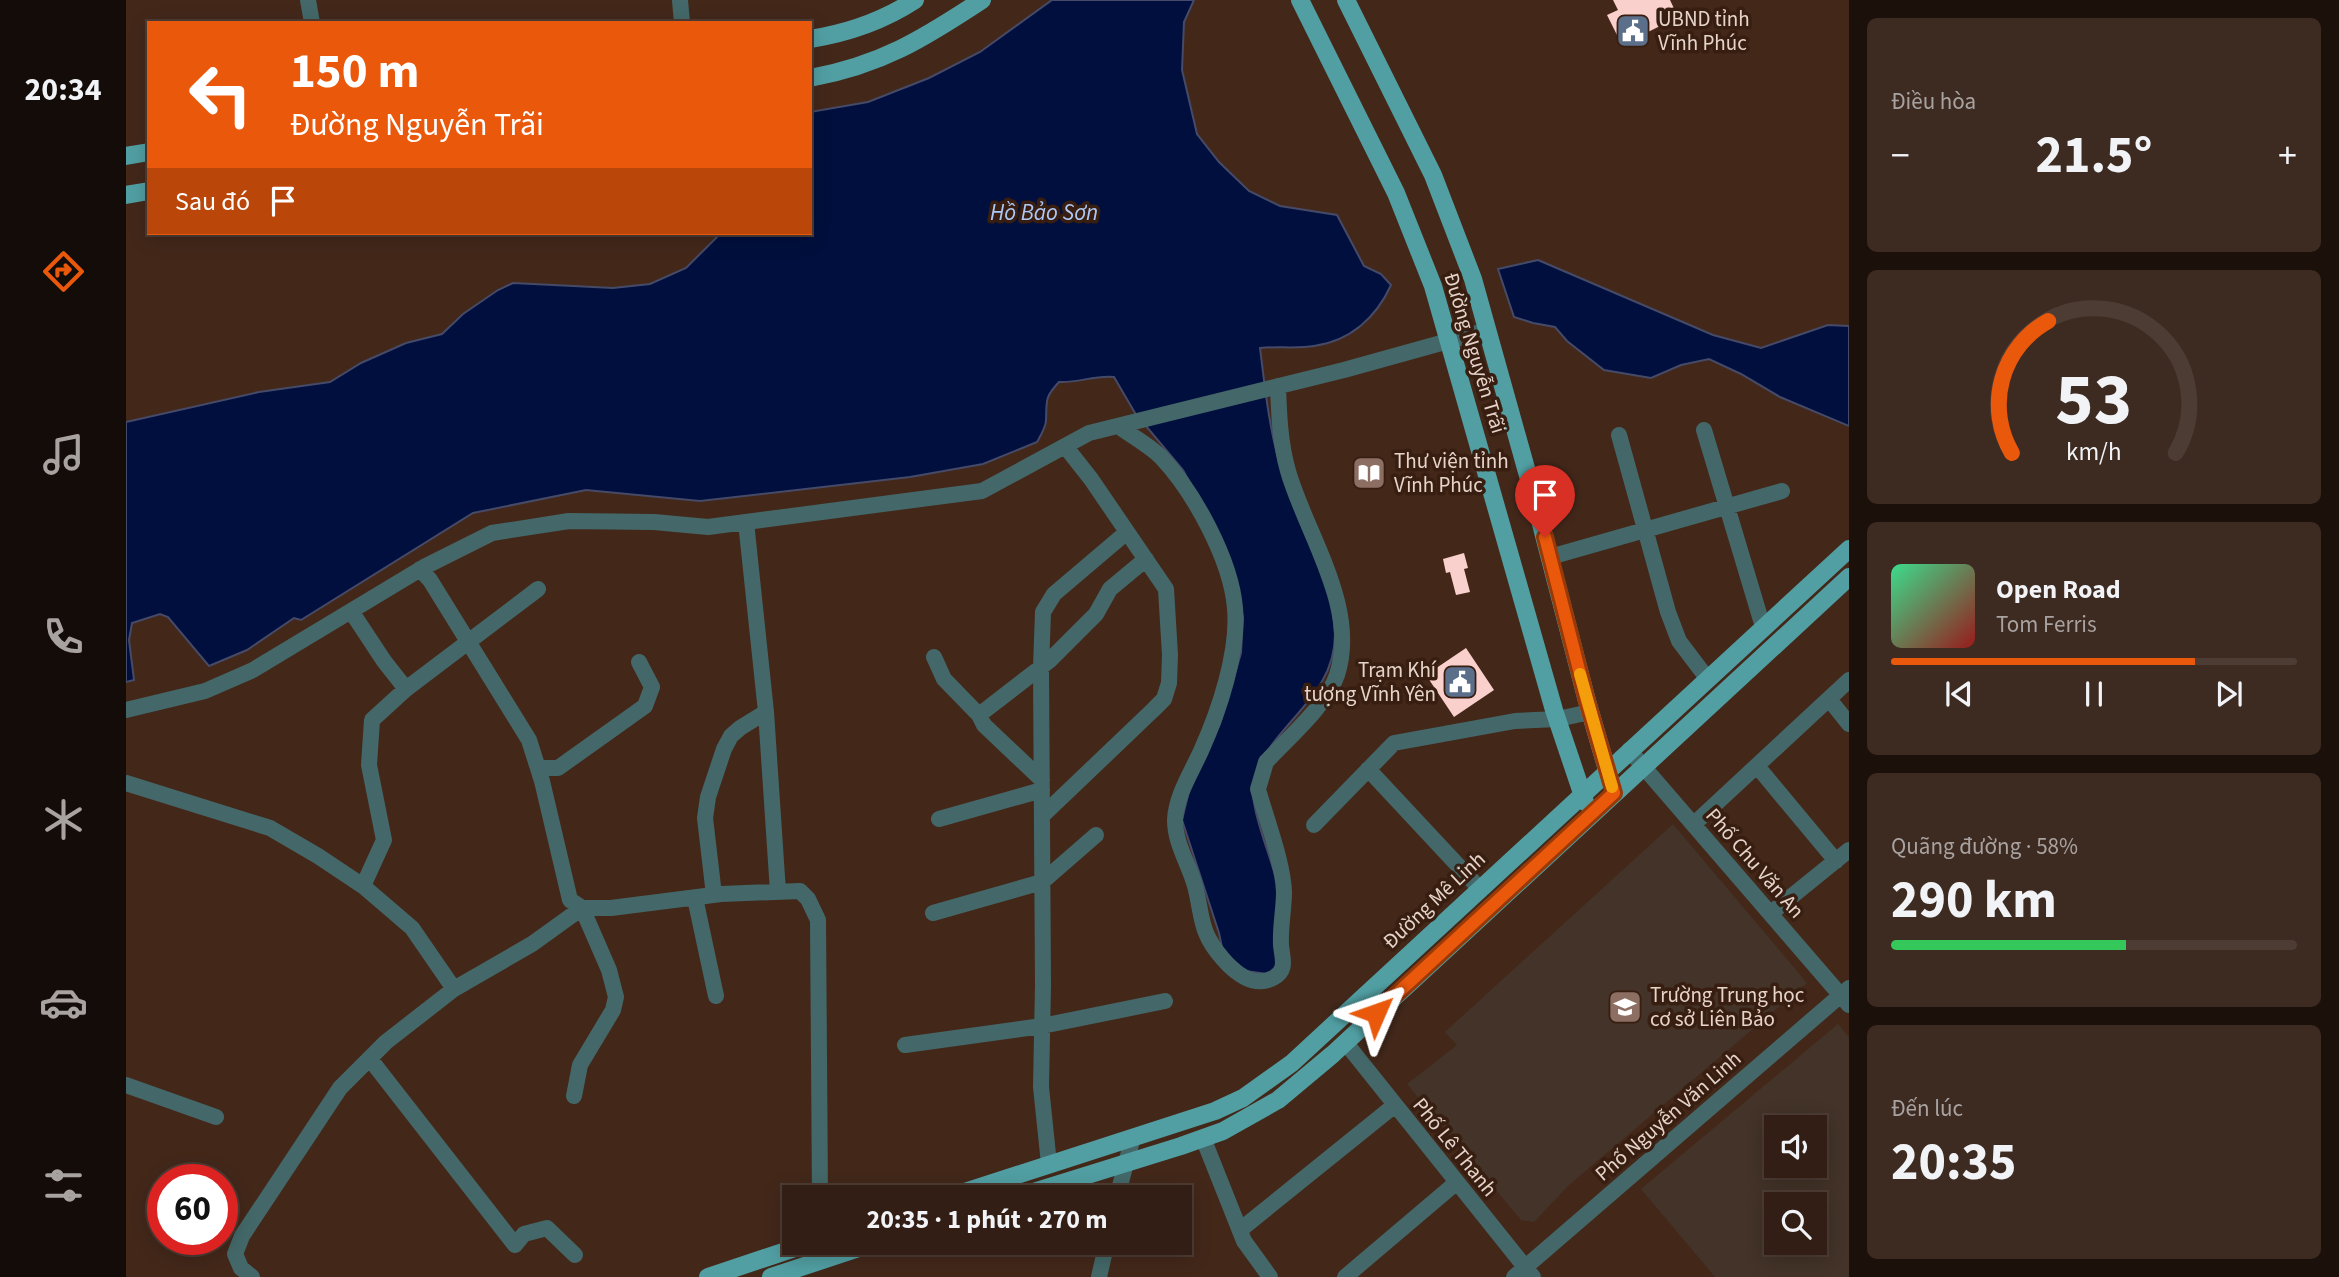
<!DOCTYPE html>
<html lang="vi">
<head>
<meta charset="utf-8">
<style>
	body { margin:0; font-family:"Source Sans 3",sans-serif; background:#3d2b22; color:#f1f3f6; height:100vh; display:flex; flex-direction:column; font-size:26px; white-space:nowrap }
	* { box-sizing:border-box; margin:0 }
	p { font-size:23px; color:#a8a2a0 }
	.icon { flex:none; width:38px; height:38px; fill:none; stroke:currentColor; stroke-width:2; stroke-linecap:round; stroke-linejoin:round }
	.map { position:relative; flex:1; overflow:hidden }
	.panel { display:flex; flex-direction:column; gap:18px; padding:18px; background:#1c100b; width:490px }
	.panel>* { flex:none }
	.top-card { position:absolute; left:21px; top:21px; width:665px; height:214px; border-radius:0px; box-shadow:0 4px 18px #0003,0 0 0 2px #4d3c34; background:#ea580c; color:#fff; overflow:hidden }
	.buttons { position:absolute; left:1638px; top:1115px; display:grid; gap:14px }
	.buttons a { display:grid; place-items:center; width:63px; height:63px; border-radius:0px; background:#321e14; box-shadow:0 4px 18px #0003,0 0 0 2px #4d3c34; font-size:35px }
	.speed { position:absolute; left:21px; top:1164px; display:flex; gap:14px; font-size:35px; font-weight:700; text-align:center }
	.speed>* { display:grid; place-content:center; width:91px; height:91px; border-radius:50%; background:#321e14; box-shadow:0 4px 18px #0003,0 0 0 2px #4d3c34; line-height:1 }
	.speed .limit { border:10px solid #d22; background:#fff; color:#111 }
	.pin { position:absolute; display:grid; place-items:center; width:60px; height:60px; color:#fff; margin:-72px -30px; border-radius:50% 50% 50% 0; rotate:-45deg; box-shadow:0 0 7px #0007 }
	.pin .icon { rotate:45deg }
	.me { position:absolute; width:77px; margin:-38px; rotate:47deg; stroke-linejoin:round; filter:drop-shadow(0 0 5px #0008) }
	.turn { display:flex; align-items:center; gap:24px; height:147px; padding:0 28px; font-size:32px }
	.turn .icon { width:91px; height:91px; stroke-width:2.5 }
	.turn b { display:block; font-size:49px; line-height:60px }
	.then { display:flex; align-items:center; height:66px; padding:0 28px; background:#0003; gap:14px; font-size:26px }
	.big { font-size:52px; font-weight:700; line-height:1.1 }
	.panel .tile { flex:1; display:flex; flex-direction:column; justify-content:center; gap:10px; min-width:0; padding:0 24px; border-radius:10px; background:#3d2b22 }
	.panel .dial { align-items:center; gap:0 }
	.dial svg { height:182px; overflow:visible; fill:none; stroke:#4d3c34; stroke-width:7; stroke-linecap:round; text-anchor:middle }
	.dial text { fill:#f1f3f6; stroke:none }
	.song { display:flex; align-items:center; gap:21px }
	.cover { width:84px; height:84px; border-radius:10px; background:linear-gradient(135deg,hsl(150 70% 55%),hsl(0 70% 35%)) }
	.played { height:7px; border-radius:4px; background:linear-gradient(90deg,#ea580c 75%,#4d3c34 75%) }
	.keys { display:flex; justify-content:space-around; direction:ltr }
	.heat { display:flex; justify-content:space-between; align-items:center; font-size:38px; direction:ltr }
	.charge { height:10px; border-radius:5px; background:linear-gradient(90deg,#34c759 58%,#4d3c34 0) }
	.trip { position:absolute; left:656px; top:1185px; width:410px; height:70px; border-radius:0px; background:#321e14; box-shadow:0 4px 18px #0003,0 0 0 2px #4d3c34; font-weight:700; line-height:70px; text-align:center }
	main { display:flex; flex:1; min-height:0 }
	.tabs { display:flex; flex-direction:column; width:126px; justify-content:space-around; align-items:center; background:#140c08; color:#a8a2a0 }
	.tabs .icon { width:49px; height:49px }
	.tabs .active { color:#ea580c }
	.tabs b { font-size:32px; color:#f1f3f6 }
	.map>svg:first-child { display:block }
	.education { fill:#433328; fill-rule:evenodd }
	.water { fill:#000f3d; stroke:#454a68; stroke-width:2 }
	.building { fill:#fad0cd }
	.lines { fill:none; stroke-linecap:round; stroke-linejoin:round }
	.minor { stroke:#446869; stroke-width:16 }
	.major { stroke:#519fa3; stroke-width:18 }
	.route-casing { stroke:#983908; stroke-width:18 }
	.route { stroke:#ea580c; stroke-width:12 }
	.slow { stroke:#f59e0b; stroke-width:12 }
	.labels { text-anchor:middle; stroke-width:7; stroke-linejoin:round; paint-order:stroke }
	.poi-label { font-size:21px; fill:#e6d4cb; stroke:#381e10; text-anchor:start }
	.street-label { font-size:21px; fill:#e6d4cb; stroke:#381e10 }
	.water-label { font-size:23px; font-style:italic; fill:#aec8f7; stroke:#381e10 }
</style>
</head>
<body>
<main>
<nav class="tabs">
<b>20:34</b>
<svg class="icon active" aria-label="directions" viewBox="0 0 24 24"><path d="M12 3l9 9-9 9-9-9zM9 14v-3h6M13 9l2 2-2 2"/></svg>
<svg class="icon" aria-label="music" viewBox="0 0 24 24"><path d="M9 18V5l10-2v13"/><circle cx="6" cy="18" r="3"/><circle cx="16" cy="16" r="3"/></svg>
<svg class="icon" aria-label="phone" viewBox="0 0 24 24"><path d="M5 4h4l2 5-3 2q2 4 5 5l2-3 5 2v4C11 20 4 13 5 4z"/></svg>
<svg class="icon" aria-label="climate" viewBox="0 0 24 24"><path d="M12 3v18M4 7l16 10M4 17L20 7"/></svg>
<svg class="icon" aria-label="car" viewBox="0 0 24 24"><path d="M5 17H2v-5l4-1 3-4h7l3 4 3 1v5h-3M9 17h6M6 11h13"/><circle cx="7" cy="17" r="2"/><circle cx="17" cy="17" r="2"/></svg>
<svg class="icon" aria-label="filters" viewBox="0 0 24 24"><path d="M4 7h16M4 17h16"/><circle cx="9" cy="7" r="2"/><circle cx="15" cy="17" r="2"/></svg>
</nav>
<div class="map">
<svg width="1723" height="1277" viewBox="0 0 1723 1277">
	<rect width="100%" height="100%" fill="#43281a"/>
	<path class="education" d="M 1547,824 L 1681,983 L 1443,1185 L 1408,1222 L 1395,1220 L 1281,1084 L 1331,1045 L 1319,1032 Z
		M 1712,1024 L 1723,1037 L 1723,1277 L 1589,1277 L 1515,1189 ZM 1650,1127 L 1689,1127 L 1689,1166 L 1650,1166 ZM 1650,1204 L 1689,1204 L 1689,1242 L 1650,1242 Z"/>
	<path class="water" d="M 926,0 L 1068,0 L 1058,22 L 1056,70 L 1071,134 L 1093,162 L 1123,191 L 1154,206 L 1211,215 L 1238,266 L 1255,274 L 1265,285 C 1250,318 1224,341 1188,346 C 1171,349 1151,346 1134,348 C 1139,388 1143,429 1155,468 C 1172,520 1208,580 1209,634 C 1209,700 1144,724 1128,780 C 1121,804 1147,860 1152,887 C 1156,911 1153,938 1152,962 L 1149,969 L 1141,974 L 1120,971 L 1097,952 L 1093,933 L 1056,820 L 1064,787 L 1094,724 L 1115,653 L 1117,617 L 1109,581 L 1093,537 L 1057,470 L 1009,413 L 988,377 C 969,375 952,383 933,382 C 918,398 921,401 920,420 C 920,427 915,435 911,442 L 857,464 L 784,477 L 574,501 L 460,490 L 347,513 L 175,620 L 168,618 L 121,650 L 83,666 L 42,617 L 34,614 L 6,623 L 3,640 L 8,680 L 0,682 L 0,422 L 133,392 L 204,382 L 235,363 L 280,343 L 316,334 L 337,314 L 372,290 L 387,283 L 487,288 L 524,284 L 560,268 L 595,233 L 684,233 L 684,112 L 742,102 L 803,78 L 854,52 Z
		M 1412,260 L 1587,335 L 1635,348 L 1702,325 L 1723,326 L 1723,426 L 1654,397 L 1615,374 L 1583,359 L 1555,365 L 1525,378 L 1478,370 L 1441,341 L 1429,327 L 1407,323 L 1388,317 L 1372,269 Z"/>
	<path class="building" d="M 1487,0 L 1544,0 L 1552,17 L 1496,45 L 1481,15 L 1492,10 Z
		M 1338,553 L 1342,568 L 1338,569 L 1344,592 L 1330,595 L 1324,572 L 1320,573 L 1317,559 Z
		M 1340,648 L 1368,690 L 1328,717 L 1300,675 Z"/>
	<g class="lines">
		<path class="minor" d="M 182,0 L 186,23
			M 554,0 L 556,23
			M 992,426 C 1006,436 1023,445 1035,457 C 1068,492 1105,560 1109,608 C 1113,652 1093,711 1075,751 C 1065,773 1050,796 1049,820 C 1049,844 1063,864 1069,886 C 1077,917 1073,932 1097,959 C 1109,973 1128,988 1147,978 C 1162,970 1156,958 1155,945 C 1154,927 1158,909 1158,892 C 1157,862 1140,819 1132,789 L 1140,762 C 1161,739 1201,705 1211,675 C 1233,607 1180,534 1162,471 C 1154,443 1153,415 1152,386
			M 1578,430 L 1637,627
			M 1493,435 L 1542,612 L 1553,641 L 1581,678
			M 620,522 L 640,712 L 652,892
			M 1424,557 L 1656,491
			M 294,569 L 304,580 L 403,740 L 416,781 L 444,900 L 456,908 L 485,908 L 595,894 L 674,891 L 682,899 L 692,920 L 694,1197
			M 225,611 L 258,661 L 280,689
			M 808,657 L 818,679 L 853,715 L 858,725 L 916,780
			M 1703,699 L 1723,724
			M 0,710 L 79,691 L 127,670 L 298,567 L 366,533 L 443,521 L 528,522 L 582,527 L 856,491 L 963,433 L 1218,370 L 1362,330
			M 853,715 L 923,661 L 970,614 L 984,589 L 1020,559
			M 1503,750 L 1723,1005
			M 1631,766 L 1710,861
			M 412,768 L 432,768 L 519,706 L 526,687 L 513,662
			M 1242,769 L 1354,889
			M 0,783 L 144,828 L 192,856 L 237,886 L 286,928 L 328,989
			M 916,816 L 1027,710 L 1038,699 L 1043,683 L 1044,655 L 1040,589 L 965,479 L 939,446
			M 813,819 L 916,790
			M 1568,824 L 1723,680
			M 1188,825 L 1268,743 L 1389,721 L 1432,719 L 1464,712
			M 237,886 L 258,840 L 243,765 L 246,720 L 280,689 L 412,589
			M 588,895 L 579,818 L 582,797 L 598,749 L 605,736 L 614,728 L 640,712
			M 569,898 L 590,996
			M 807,913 L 916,882 L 970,835
			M 1645,913 L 1723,850
			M 1219,1042 L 1407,1277
			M 779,1045 L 916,1026 L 1039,1001
			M 244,1059 L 389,1245 L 398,1234 L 421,1228 L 449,1255
			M 0,1085 L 90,1117
			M 1077,1138 L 1118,1241 L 1144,1277
			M 923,1164 L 915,1087 L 917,985 L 915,668 L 917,612 L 928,594 L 1001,532
			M 991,1197 L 1007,1137
			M 1114,1230 L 1269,1105
			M 126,1277 L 115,1268 L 109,1254 L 116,1236 L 214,1088 L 260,1042 L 328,989 L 406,944 L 456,908 L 483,970 L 490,997 L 487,1010 L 454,1065 L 448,1096
			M 973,1277 L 981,1242
			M 1219,1277 L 1331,1182
			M 1388,1277 L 1723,988"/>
		<path class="major" d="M 1174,0 L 1270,193 L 1307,286 L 1428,710 L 1459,802
			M 1220,0 L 1307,175 L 1347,279 L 1408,497 L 1461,701 L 1484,780
			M 684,39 C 722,33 757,21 789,0
			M 684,78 C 755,65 797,39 856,0
			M 0,156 L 23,152
			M 0,195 L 23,191
			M 823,1197 L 1089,1111 L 1117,1098 L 1166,1063 L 1723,549
			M 891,1197 L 1055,1146 L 1097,1131 L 1152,1100 L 1207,1054 L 1723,577
			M 582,1277 L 687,1242
			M 645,1277 L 751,1242"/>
	</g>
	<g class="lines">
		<defs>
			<path id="route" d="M 1250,1013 L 1488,793 L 1461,701 L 1419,537"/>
		</defs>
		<use href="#route" class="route-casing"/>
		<use href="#route" class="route"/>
		<path class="slow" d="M 1454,674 L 1486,787"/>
	</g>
	<defs>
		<symbol id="civic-square" viewBox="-11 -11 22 22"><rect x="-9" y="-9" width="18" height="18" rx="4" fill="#5c6f8a" stroke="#381e10"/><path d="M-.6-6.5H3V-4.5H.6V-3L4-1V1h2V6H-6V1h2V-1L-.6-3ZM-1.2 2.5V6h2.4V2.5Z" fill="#fff"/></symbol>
		<symbol id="library-square" viewBox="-11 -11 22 22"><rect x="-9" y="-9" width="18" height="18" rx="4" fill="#8d6e63" stroke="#381e10"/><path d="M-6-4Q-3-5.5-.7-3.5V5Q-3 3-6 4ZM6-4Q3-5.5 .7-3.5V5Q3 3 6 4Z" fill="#fff"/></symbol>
		<symbol id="school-square" viewBox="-11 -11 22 22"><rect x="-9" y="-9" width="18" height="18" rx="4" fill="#8d6e63" stroke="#381e10"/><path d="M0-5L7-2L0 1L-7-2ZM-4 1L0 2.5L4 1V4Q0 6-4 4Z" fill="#fff"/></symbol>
	</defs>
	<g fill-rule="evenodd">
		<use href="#civic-square" x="1488" y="12" width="38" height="38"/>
		<use href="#library-square" x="1224" y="454" width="38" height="38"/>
		<use href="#civic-square" x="1315" y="663" width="38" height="38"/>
		<use href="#school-square" x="1480" y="988" width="38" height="38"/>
	</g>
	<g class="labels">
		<g class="poi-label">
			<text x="1532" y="26">UBND tỉnh<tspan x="1532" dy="24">Vĩnh Phúc</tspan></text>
			<text x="1268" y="468">Thư viện tỉnh<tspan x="1268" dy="24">Vĩnh Phúc</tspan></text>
			<text x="1310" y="677" text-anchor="end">Trạm Khí<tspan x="1310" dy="24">tượng Vĩnh Yên</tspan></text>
			<text x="1524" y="1002">Trường Trung học<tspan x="1524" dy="24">cơ sở Liên Bảo</tspan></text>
		</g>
		<g class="street-label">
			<text transform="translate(1349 353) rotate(73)" y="7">Đường Nguyễn Trãi</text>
			<text transform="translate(1629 863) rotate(49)" y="7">Phố Chu Văn An</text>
			<text transform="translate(1308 900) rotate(-43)" y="7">Đường Mê Linh</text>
			<text transform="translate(1542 1116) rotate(-41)" y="7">Phố Nguyễn Văn Linh</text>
			<text transform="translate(1329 1147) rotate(51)" y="7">Phố Lê Thanh</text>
		</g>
		<g class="water-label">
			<text x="918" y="220">Hồ Bảo Sơn</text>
		</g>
	</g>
</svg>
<div class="buttons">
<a><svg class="icon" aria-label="sound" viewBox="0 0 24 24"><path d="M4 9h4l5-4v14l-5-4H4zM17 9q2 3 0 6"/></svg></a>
<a><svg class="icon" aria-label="search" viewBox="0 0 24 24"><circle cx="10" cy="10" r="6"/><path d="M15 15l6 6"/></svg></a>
</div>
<div class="speed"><div class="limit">60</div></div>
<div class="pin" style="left:1419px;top:537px;background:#d93025"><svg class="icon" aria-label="arrive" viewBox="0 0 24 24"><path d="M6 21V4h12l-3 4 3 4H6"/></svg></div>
<svg class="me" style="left:1250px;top:1013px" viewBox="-20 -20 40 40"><path d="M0-17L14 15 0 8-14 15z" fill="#ea580c" stroke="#fff" stroke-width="4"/></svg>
<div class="trip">20:35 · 1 phút · 270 m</div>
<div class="top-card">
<div class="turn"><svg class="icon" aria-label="left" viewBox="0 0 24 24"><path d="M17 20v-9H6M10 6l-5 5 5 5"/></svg><div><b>150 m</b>Đường Nguyễn Trãi</div></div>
<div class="then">Sau đó<svg class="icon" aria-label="arrive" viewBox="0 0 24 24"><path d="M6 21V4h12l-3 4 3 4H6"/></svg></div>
</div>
</div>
<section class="panel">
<div class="tile"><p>Điều hòa</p>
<div class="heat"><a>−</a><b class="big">21.5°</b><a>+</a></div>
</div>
<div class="tile dial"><svg viewBox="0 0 100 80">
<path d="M14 69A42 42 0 1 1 86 69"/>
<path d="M14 69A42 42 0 0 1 30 11" stroke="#ea580c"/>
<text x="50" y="56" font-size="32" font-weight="700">53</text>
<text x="50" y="72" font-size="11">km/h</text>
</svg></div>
<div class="tile">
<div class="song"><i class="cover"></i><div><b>Open Road</b><p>Tom Ferris</p></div></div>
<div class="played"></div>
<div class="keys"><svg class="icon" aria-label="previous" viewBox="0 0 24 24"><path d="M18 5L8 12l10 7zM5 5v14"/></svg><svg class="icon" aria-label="pause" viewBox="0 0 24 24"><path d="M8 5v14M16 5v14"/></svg><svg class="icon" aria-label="next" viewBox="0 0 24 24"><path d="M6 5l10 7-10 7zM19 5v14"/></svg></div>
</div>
<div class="tile"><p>Quãng đường · 58%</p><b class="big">290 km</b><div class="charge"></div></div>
<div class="tile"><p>Đến lúc</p><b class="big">20:35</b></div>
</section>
</main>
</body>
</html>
